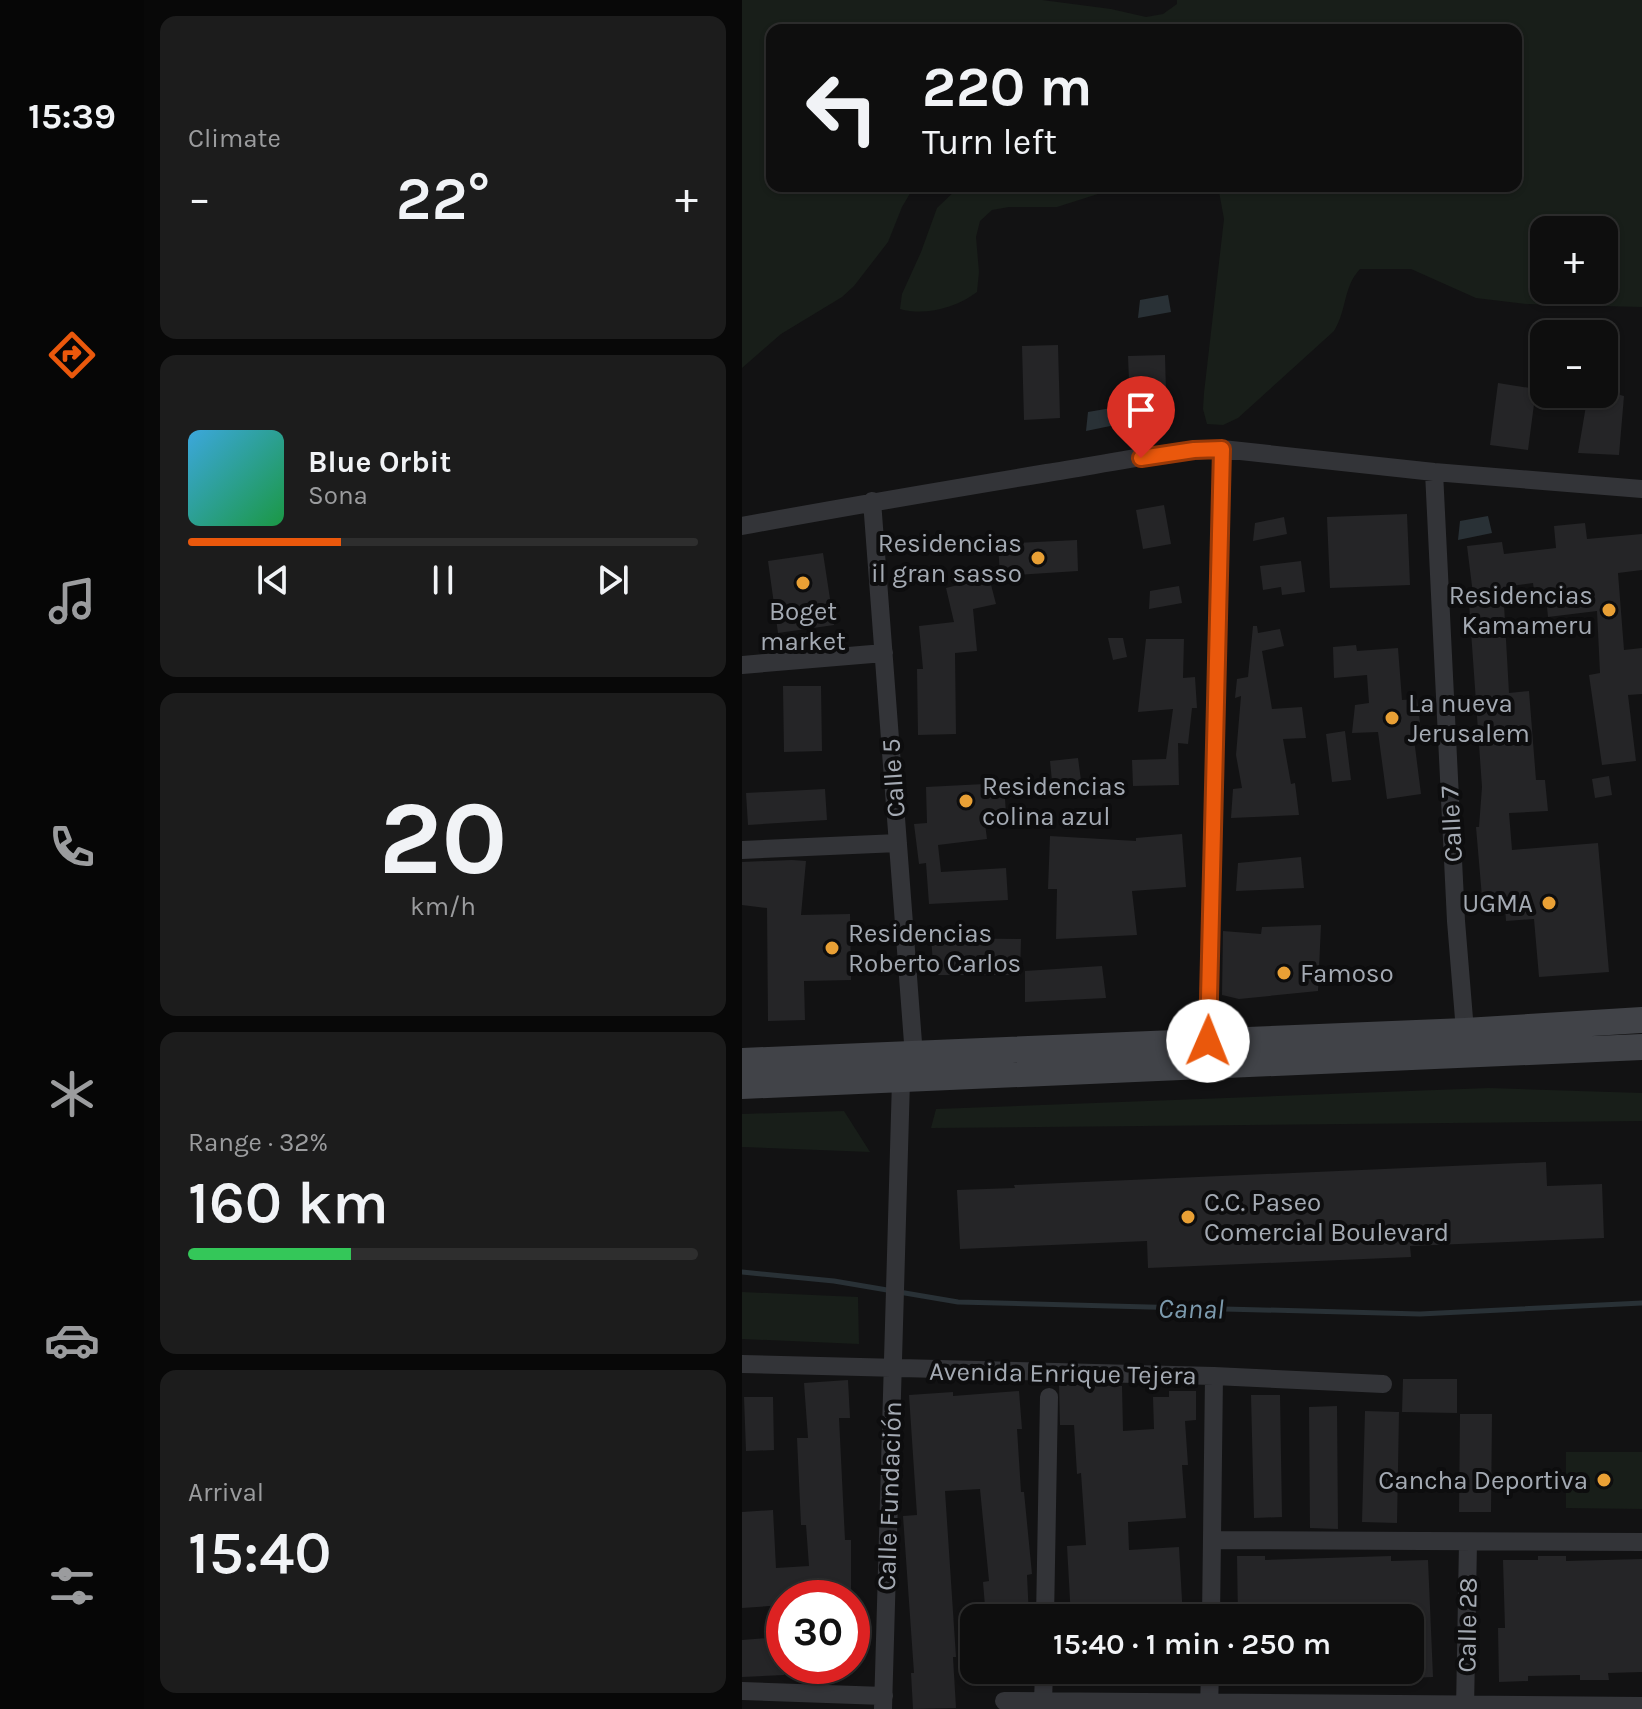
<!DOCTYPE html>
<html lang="en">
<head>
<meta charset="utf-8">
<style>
	body { margin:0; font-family:Karla,sans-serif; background:#1c1c1c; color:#f1f3f6; height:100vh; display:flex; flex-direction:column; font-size:30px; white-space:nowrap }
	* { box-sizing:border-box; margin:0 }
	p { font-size:26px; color:#9b9c9e }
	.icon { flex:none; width:44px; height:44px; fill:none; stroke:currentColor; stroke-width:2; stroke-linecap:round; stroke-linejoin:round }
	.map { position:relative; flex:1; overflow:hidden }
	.drawer { display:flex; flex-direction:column; gap:16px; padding:16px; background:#080808; width:598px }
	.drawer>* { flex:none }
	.banner { position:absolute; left:24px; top:24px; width:756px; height:168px; border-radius:16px; box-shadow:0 2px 6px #0004,0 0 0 2px #2e2e2e; background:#0e0e0e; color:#f1f3f6; overflow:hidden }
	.tools { position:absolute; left:788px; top:216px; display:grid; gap:16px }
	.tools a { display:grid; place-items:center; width:88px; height:88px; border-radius:16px; background:#0e0e0e; box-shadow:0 2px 6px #0004,0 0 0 2px #2e2e2e; font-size:40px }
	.speed { position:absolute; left:24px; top:1580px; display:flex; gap:16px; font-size:40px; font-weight:700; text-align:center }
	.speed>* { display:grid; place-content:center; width:104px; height:104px; border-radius:50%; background:#0e0e0e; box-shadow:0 2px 6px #0004,0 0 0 2px #2e2e2e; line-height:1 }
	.speed .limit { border:12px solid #d22; background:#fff; color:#111 }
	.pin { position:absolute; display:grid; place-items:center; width:68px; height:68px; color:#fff; margin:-82px -34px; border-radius:50% 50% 50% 0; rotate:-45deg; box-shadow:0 0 8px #0007 }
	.pin .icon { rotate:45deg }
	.me { position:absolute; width:88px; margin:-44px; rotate:1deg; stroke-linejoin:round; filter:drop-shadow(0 0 6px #0008) }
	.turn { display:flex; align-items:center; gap:28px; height:168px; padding:0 24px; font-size:36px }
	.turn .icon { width:104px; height:104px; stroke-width:2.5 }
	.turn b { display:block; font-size:56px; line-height:68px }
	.big { font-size:60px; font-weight:600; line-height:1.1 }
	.drawer .widget { flex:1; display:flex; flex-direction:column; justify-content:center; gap:12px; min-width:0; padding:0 28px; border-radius:16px; background:#1c1c1c }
	.drawer .dial { align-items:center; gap:0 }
	.dial b { font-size:104px; line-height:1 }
	.song { display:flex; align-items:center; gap:24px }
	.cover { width:96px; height:96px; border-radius:12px; background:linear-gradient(135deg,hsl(200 70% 55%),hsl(140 70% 35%)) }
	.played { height:8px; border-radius:4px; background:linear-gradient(90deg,#ea580c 30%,#2e2e2e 30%) }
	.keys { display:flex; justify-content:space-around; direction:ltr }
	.heat { display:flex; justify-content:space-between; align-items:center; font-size:44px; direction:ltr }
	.charge { height:12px; border-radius:6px; background:linear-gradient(90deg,#34c759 32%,#2e2e2e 0) }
	.trip { position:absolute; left:218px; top:1604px; width:464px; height:80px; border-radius:16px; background:#0e0e0e; box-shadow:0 2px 6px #0004,0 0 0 2px #2e2e2e; font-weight:600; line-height:80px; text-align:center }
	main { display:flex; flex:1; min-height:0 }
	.dock { display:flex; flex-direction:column; width:144px; justify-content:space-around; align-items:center; background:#060606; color:#9b9c9e }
	.dock .icon { width:56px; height:56px }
	.dock .on { color:#ea580c }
	.dock b { font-size:36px; color:#f1f3f6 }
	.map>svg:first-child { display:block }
	.green { fill:#181e19; fill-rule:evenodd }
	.water { fill:#293136 }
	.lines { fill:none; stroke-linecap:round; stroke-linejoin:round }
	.stream { stroke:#293136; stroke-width:5 }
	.building { fill:#252527 }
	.minor { stroke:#333438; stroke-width:18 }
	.secondary { stroke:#414348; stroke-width:26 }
	.route-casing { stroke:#983908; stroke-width:20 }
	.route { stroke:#ea580c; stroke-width:14 }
	.poi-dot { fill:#e9a035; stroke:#0d0d0e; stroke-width:3 }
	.labels { text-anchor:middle; stroke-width:8; stroke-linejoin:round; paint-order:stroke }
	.poi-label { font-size:26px; fill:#a4aab3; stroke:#0d0d0e; text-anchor:start }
	.street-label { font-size:26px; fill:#a4aab3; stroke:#0d0d0e }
	.water-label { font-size:28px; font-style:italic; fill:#7c9aad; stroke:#0d0d0e }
</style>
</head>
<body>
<main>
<nav class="dock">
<b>15:39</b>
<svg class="icon on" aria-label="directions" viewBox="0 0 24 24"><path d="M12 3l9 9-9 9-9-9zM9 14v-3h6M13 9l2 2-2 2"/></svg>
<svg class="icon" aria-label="music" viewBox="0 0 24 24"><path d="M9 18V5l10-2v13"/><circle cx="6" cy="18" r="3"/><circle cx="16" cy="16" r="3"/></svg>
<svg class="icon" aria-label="phone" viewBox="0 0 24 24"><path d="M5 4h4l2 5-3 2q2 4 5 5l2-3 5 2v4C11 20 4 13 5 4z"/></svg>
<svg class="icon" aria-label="climate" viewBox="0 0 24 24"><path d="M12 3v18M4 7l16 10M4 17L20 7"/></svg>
<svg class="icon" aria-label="car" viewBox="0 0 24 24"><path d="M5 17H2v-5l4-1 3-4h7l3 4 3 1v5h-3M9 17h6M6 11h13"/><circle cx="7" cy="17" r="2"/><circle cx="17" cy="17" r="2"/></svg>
<svg class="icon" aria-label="filters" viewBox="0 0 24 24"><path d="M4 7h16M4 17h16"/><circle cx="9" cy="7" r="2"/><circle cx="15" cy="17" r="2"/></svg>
</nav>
<section class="drawer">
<div class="widget"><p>Climate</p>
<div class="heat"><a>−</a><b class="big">22°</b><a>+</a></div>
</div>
<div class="widget">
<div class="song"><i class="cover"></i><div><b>Blue Orbit</b><p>Sona</p></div></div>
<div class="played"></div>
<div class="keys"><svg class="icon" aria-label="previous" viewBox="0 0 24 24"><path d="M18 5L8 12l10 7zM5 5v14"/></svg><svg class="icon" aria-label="pause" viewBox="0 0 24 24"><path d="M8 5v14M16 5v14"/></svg><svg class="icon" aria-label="next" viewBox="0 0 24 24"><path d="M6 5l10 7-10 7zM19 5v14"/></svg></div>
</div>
<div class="widget dial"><b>20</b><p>km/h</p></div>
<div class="widget"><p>Range · 32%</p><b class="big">160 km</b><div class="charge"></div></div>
<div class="widget"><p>Arrival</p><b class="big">15:40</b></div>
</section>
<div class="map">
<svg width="900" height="1709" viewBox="0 0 900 1709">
	<rect width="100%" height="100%" fill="#121213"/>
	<path class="green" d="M 0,0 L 300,0 L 369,9 L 404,17 L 421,14 L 435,4 L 435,0 L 900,0 L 900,307 L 785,304 L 734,298 L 669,269 L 618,269 C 601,287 605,310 592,331 L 496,418 L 481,425 L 465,424 L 461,409 L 462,393 L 482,219 L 476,186 L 774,186 L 774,30 L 30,30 L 30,186 L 176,186 L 170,190 L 160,207 L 146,242 L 112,286 L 100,297 L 39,334 L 0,368 ZM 802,230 L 862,230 L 862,290 L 802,290 Z
		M 218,186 L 381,186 L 315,207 L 267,207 L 250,210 L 238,221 L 234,237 L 237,272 L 235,292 C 214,308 183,316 158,309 L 160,294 L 179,252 L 195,208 Z
		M 747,1088 L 900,1093 L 900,1121 L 189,1128 L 194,1109 Z
		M 102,1111 L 128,1152 L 0,1147 L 0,1114 Z
		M 0,1292 L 116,1297 L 117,1344 L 0,1339 Z
		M 824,1452 L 900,1452 L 900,1509 L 824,1508 Z"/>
	<path class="water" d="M 426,295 L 429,312 L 396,318 L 398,300 Z
		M 375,407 L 378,424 L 344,431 L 346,412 Z
		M 746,516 L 750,533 L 716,540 L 718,521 Z"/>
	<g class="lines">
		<path class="stream" d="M 0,1272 L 92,1281 L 216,1302 L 678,1314 L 900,1303"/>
	</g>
	<path class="building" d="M 316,345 L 318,418 L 282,420 L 280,346 Z
		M 423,355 L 425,428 L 389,429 L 386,356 Z
		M 756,383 L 794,389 L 786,450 L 748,445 Z
		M 862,391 L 882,396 L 877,455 L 836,453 L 846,394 L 862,394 Z
		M 422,505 L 429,544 L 401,549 L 394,510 Z
		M 665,514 L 668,585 L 588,588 L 585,517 Z
		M 542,517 L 545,534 L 511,541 L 513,523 Z
		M 843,523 L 845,539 L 900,534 L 900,570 L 876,573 L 882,650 L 900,648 L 900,694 L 886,695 L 894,761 L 860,765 L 847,675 L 858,673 L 855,611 L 806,617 L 804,597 L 793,598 L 791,583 L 761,587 L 767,693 L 787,691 L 794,780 L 803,780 L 806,811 L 767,813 L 770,850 L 856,843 L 867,972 L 797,977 L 792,919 L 764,921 L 763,907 L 741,909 L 734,827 L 737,827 L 740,787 L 727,603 L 732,602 L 725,546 L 760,542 L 762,554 L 814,548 L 812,526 Z
		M 335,540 L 336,571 L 258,576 L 256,544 Z
		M 81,553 L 92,625 L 36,633 L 26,561 Z
		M 559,561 L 563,592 L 540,595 L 539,587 L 521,590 L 518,566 Z
		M 247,577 L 254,604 L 231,609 L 235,651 L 213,653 L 214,734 L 176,735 L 175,669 L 181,669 L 177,626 L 212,622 L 204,588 Z
		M 437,586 L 440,603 L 407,609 L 408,591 Z
		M 511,626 L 515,626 L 516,633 L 538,629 L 542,646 L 520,651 L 530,709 L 560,707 L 564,738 L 541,739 L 549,784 L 553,783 L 557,815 L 489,818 L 491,789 L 500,788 L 494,755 L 499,696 L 493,698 L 495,679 L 506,677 Z
		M 366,638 L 381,638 L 385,657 L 371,660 Z
		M 404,639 L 442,639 L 441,678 L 453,677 L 455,708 L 450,708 L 446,744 L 436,743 L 437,785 L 391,786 L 390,760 L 424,759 L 431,709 L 396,712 Z
		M 614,645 L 615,651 L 656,648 L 660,700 L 675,699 L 679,730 L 671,731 L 679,794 L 645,799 L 636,732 L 610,733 L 613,705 L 627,703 L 625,675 L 592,678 L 591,647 Z
		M 41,686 L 79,686 L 80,751 L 42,752 Z
		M 603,731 L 609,780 L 590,782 L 584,734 Z
		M 336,758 L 340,788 L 311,791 L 308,761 Z
		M 867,776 L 870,795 L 853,798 L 850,779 Z
		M 262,783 L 264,814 L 242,816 L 245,839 L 196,845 L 199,872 L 264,868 L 266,900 L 187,904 L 184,863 L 177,864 L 172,824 L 185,823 L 184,787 Z
		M 83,789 L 85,820 L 6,825 L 4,793 Z
		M 440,834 L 444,887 L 390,891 L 395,935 L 314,939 L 315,889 L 306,889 L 308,836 L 394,841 L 394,838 Z
		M 559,857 L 562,888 L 494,891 L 496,863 Z
		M 50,860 L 64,861 L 59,915 L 108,914 L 109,980 L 62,981 L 63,1020 L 26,1021 L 25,908 L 0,905 L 0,862 Z
		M 579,925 L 576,991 L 497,999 L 480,995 L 481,931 L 519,934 L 520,927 Z
		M 189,938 L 279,939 L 278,975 L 192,975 Z
		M 360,966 L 364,998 L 283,1002 L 283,971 Z
		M 804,1162 L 805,1186 L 860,1184 L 862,1238 L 668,1246 L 669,1257 L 406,1268 L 405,1241 L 218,1249 L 215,1190 L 273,1188 L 272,1185 Z
		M 661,1379 L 715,1379 L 715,1413 L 660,1412 Z
		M 106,1380 L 108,1418 L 97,1418 L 103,1540 L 109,1540 L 109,1598 L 42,1598 L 42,1605 L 0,1608 L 0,1512 L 31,1510 L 34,1568 L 67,1566 L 64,1525 L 59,1525 L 55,1438 L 66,1438 L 62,1383 Z
		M 317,1384 L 380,1386 L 381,1431 L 412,1429 L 411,1397 L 427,1397 L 427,1391 L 454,1391 L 454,1420 L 443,1421 L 446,1465 L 440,1465 L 444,1518 L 386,1522 L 387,1550 L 437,1547 L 441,1618 L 329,1618 L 325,1546 L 344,1545 L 339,1473 L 335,1474 L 332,1425 L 318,1425 Z
		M 277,1391 L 280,1429 L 275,1429 L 279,1492 L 282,1492 L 290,1574 L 285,1575 L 287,1617 L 244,1618 L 241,1582 L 247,1581 L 238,1489 L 203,1491 L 214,1657 L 211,1657 L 214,1708 L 171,1709 L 169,1673 L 172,1673 L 161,1516 L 175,1515 L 167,1395 L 211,1392 L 211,1396 Z
		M 509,1395 L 538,1395 L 540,1517 L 512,1518 Z
		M 2,1397 L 31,1397 L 32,1450 L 4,1451 Z
		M 595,1406 L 596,1529 L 568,1528 L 567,1407 Z
		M 623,1411 L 657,1412 L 655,1523 L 620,1522 Z
		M 718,1414 L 750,1414 L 749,1512 L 717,1512 Z
		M 495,1556 L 523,1556 L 523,1560 L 649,1556 L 649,1561 L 686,1560 L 691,1677 L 668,1678 L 668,1614 L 659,1614 L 659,1610 L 514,1614 L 514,1618 L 496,1618 Z
		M 796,1556 L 824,1556 L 824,1561 L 900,1559 L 900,1672 L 866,1673 L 867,1680 L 838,1680 L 838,1675 L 786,1676 L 786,1681 L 757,1682 L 756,1628 L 763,1628 L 761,1560 L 796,1560 Z
		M 40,1637 L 42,1675 L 0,1677 L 0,1640 Z
		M 337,1670 L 386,1670 L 386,1681 L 338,1684 Z"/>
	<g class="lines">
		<path class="minor" d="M 692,472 L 714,921 L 723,1031
			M 130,501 L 172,1056
			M 0,526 C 102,507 203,490 305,473 C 363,464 421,451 480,449 L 692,472 L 900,489
			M 0,665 L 142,653
			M 0,850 L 156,843
			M 466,1041 L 480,449
			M 0,1364 L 472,1376 L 641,1384
			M 471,1540 L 900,1542
			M 303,1618 L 307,1397
			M 469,1618 L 472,1376
			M 0,1691 L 142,1696
			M 262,1701 L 900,1706
			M 301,1703 L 302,1670
			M 141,1709 L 159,1080
			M 467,1709 L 468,1670
			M 723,1709 L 726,1542"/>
		<path class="secondary" d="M 0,1061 L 723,1031 L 900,1020
			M 0,1086 L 900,1047"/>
	</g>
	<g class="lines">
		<defs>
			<path id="route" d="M 399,458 L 452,450 L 480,449 L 466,1041"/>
		</defs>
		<use href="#route" class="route-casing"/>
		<use href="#route" class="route"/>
	</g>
	<g class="poi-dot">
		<circle cx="296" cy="558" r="8"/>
		<circle cx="61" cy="583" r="8"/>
		<circle cx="867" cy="610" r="8"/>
		<circle cx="650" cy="718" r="8"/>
		<circle cx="224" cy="801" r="8"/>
		<circle cx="807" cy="903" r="8"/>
		<circle cx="90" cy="948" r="8"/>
		<circle cx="542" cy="973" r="8"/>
		<circle cx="446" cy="1217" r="8"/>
		<circle cx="862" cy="1480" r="8"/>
	</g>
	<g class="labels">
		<g class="poi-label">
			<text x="280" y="552" text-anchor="end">Residencias<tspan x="280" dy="30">il gran sasso</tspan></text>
			<text x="851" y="604" text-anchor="end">Residencias<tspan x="851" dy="30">Kamameru</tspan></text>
			<text x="61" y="620" text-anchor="middle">Boget<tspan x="61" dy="30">market</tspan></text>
			<text x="666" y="712">La nueva<tspan x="666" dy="30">Jerusalem</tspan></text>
			<text x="240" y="795">Residencias<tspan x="240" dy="30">colina azul</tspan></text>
			<text x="791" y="912" text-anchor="end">UGMA</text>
			<text x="106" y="942">Residencias<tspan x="106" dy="30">Roberto Carlos</tspan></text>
			<text x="558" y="982">Famoso</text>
			<text x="462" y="1211">C.C. Paseo<tspan x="462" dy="30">Comercial Boulevard</tspan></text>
			<text x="846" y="1489" text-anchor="end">Cancha Deportiva</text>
		</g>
		<g class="street-label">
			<text transform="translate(151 778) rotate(-94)" y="9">Calle 5</text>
			<text transform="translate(709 824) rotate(-93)" y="9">Calle 7</text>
			<text transform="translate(321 1373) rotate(1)" y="9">Avenida Enrique Tejera</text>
			<text transform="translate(147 1496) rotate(-88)" y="9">Calle Fundación</text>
			<text transform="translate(725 1625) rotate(-89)" y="9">Calle 28</text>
		</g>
		<g class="water-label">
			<text transform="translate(449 1308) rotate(1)" y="10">Canal</text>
		</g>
	</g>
</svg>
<div class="tools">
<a>+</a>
<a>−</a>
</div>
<div class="speed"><div class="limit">30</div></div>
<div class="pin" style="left:399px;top:458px;background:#d93025"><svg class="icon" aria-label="arrive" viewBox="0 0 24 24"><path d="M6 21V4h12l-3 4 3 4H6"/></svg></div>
<svg class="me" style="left:466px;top:1041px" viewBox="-20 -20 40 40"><circle r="19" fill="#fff"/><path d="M0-13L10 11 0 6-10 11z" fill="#ea580c"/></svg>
<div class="trip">15:40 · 1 min · 250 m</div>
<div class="banner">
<div class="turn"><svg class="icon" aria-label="left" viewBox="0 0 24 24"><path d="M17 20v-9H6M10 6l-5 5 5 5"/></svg><div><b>220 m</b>Turn left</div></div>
</div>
</div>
</main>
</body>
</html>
